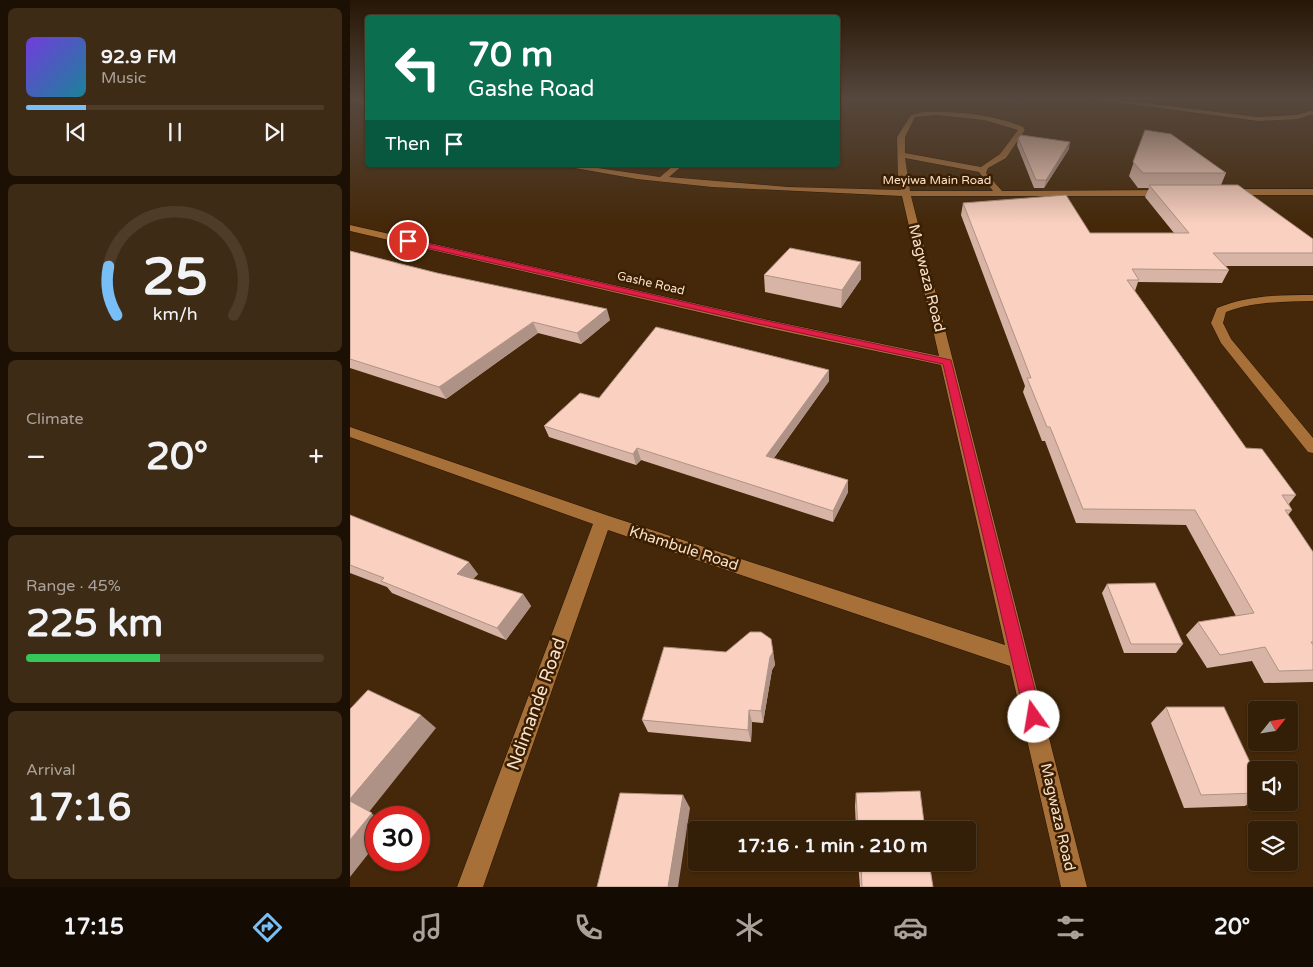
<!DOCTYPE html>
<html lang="en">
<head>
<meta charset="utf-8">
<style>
	body { margin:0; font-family:"Varela Round",sans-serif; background:#3e2b15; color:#f1f3f6; height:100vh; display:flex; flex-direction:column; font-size:19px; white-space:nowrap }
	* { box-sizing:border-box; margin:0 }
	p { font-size:16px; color:#a9a29b }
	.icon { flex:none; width:28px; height:28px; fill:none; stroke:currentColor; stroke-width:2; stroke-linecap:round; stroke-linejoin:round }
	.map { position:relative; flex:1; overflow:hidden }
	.details { display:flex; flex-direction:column; gap:8px; padding:8px; background:#1c1004; width:350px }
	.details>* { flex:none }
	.hud { position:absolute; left:15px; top:15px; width:475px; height:152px; border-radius:5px; box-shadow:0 1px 4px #0004,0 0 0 1px #4e3c28; background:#0b6e4f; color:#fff; overflow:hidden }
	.needle { width:32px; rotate:60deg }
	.controls { position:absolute; left:898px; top:701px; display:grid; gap:10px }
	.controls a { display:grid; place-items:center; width:50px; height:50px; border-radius:5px; background:#331e07; box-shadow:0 1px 4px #0004,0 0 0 1px #4e3c28; font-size:25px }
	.speed { position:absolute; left:15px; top:806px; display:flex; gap:10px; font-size:25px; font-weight:700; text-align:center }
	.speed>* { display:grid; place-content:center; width:65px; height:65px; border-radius:50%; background:#331e07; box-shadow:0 1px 4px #0004,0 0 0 1px #4e3c28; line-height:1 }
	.speed .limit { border:8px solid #d22; background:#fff; color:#111 }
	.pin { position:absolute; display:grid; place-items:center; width:42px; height:42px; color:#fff; margin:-21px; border:2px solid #fff; border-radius:50%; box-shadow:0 1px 5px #0007 }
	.me { position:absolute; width:55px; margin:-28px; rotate:347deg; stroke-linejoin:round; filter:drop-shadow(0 0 4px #0008) }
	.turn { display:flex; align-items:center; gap:18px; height:105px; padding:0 20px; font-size:22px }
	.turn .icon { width:65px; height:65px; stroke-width:2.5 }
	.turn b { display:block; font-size:35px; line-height:42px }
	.then { display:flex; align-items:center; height:48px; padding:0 20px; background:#0003; gap:10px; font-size:19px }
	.big { font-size:38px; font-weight:700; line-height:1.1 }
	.details .widget { flex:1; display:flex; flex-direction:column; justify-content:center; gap:8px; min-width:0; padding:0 18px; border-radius:8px; background:#3e2b15 }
	.details .dial { align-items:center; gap:0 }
	.dial svg { height:130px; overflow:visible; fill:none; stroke:#4e3c28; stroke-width:7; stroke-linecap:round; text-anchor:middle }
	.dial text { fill:#f1f3f6; stroke:none }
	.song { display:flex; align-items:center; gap:15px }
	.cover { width:60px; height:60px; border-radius:8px; background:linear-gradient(135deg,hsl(260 70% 55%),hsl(190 70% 35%)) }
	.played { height:5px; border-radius:2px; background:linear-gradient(90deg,#78bff7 20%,#4e3c28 20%) }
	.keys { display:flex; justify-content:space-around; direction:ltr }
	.heat { display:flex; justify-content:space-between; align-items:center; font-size:28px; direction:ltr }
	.charge { height:8px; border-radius:4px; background:linear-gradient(90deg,#34c759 45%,#4e3c28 0) }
	.trip { position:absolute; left:338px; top:821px; width:288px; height:50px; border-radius:5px; background:#331e07; box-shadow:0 1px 4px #0004,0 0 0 1px #4e3c28; font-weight:700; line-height:50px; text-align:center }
	.tabs { display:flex; height:80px; justify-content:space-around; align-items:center; background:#140c03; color:#a9a29b }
	.tabs .icon { width:35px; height:35px }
	.tabs .current { color:#78bff7 }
	.tabs b { font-size:22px; color:#f1f3f6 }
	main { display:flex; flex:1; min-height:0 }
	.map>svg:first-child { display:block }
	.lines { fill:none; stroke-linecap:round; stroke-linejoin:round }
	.minor-casing { stroke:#241303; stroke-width:1 }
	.minor { fill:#a87039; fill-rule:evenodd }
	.wall { fill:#d7b4a5 }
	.shaded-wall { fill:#af9286 }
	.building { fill:#fad1c0; stroke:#af9286 }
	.route { fill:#e11d48; stroke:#92132f }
	.labels { text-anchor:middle; stroke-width:5; stroke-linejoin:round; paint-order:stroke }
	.far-street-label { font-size:12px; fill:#fae1cc; stroke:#391e00 }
	.street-label { font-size:15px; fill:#fae1cc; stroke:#391e00 }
	.near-street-label { font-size:18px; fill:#fae1cc; stroke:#391e00 }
</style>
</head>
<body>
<main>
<section class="details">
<div class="widget">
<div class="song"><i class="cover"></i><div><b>92.9 FM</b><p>Music</p></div></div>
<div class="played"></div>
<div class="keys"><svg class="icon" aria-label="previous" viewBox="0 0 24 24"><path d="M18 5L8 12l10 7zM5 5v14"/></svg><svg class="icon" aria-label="pause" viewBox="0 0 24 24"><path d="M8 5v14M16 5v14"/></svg><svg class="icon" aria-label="next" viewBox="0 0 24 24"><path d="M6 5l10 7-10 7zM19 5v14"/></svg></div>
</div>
<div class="widget dial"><svg viewBox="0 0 100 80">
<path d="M14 69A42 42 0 1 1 86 69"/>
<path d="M14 69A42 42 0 0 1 9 39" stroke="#78bff7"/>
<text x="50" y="56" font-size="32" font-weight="700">25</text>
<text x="50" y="72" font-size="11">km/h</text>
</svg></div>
<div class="widget"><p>Climate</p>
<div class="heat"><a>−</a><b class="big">20°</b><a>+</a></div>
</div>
<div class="widget"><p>Range · 45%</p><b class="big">225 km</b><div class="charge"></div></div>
<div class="widget"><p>Arrival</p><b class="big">17:16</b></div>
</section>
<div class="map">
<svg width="963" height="887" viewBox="0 0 963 887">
	<rect width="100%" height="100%" fill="#442809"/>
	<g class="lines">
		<defs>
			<path id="minor" d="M 4,99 L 12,99 L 18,103 L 18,108 Z
				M 741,99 L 762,99 L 908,117 L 947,115 L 963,110 L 963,114 L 948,119 L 908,121 Z
				M 573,112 C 606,111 642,114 673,127 L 675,130 L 656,158 L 638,168 L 636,173 L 652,191 L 817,190 L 821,193 L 817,196 L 561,196 L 737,887 L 711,887 L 660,666 L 258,530 L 133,887 L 107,887 L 243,524 L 0,437 L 0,427 L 259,516 L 655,645 L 591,365 L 409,326 L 0,231 L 0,225 L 409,318 L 589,356 L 552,196 L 362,187 L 287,179 L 208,165 L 227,165 L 310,177 L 324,165 L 333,165 L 319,177 L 438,187 L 551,190 L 548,177 L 547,137 L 561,115 ZM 586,115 L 634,120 L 668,130 L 650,154 L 631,167 L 555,153 L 555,137 L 565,117 ZM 555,158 L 629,172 L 643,191 L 560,191 Z
				M 963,189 L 963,195 L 877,195 L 873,192 L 877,189 Z
				M 963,295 L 963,301 C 933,302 904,301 876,312 L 873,323 L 881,339 L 963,438 L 963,453 L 958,452 L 871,343 L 861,323 L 867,308 C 898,295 930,295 963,295 Z"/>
		</defs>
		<use href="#minor" class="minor-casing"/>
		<use href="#minor" class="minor"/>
	</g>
	<path class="wall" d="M 795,130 L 876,173 L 871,185 L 963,239 L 963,266 L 876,266 L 879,270 L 872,283 L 788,282 L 785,291 L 896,448 L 946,495 L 939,504 L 942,510 L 938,515 L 963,552 L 963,682 L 962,682 L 914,683 L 902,661 L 857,668 L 836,635 L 848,622 L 886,616 L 836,525 L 726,523 L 695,441 L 692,441 L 673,392 L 675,386 L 611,215 L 613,203 L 740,233 L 824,233 L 795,197 L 799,188 L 788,188 L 779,176 Z
		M 668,138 L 719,149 L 694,188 L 684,188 L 667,145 Z
		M 0,251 L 260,320 L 231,344 L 188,333 L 96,399 L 0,368 Z
		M 414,275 L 511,279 L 491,308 L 415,292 Z
		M 479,381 L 424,458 L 498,480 L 498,492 L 483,522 L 291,460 L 286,465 L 199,437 L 194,426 L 249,398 Z
		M 0,515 L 128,574 L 123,579 L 173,594 L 181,606 L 156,640 L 42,593 L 37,587 L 0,573 Z
		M 757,584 L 833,644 L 826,653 L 774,653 L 752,593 Z
		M 421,639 L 425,665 L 422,670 L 413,723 L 402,722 L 401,742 L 298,732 L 292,720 L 376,652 Z
		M 816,707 L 906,775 L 906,799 L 895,806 L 834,808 L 801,723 Z
		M 506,793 L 575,830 L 506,830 L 505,806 Z
		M 508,862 L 579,862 L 583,887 L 510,887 Z"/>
	<path class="shaded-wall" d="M 720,142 L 719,149 L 694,188 L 696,180 Z
		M 511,262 L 511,279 L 491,308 L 492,290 Z
		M 257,309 L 260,320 L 231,344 L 227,333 Z
		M 183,322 L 188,333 L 96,399 L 89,387 Z
		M 479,370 L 479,381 L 417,467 L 416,456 Z
		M 287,448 L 291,460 L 286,465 L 283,454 Z
		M 498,480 L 498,492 L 483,522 L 483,511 Z
		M 119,562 L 128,574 L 116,586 L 107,574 Z
		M 173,594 L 181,606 L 156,640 L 147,628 Z
		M 423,652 L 425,665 L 422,670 L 413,723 L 411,711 L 420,657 Z
		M 399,710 L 402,722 L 401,742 L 398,730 Z
		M 71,715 L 86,728 L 19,812 L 29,818 L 26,818 L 26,844 L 0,877 L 0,799 Z
		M 333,795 L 340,808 L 328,887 L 318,887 Z"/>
	<path class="building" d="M 795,130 L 821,134 L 876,173 L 793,173 L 783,162 Z
		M 671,135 L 720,142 L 696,180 L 686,180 L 668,138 Z
		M 799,185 L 888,185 L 963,239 L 963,253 L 863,253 L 879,270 L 782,269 L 789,280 L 777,280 L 896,448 L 912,449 L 946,495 L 932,495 L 942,510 L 935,510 L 963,552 L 963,642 L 961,642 L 963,645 L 963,670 L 929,671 L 915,647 L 870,655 L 848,622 L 904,613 L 845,510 L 733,509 L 700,427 L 697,427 L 677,378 L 681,378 L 613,203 L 716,195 L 740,233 L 839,233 Z
		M 440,248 L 511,262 L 492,290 L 414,275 Z
		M 0,251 L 87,273 L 257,309 L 227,333 L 183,322 L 89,387 L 0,359 Z
		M 306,327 L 479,370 L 416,456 L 498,480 L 483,511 L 287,448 L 283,454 L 194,426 L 230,393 L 249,398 Z
		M 0,515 L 119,562 L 107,574 L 173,594 L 147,628 L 31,581 L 34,578 L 0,565 Z
		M 805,583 L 833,644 L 781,644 L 757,584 Z
		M 400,632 L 411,632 L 421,639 L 423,652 L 420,657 L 411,711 L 399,710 L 398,730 L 292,720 L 314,647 L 376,652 Z
		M 18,690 L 71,715 L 0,799 L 0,709 Z
		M 816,707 L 874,707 L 906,775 L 906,793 L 851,795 Z
		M 570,791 L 575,830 L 508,830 L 506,793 Z
		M 270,793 L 333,795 L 318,887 L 247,887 Z
		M 0,801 L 22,813 L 0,840 Z
		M 511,862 L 579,862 L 583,887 L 512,887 Z"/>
	<linearGradient id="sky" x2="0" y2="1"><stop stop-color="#251605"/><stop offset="0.44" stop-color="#56483e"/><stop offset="1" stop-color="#56483e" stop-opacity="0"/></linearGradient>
	<rect width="963" height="224" fill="url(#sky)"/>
	<path class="route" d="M 58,239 L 409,319 L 601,360 L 692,717 L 690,723 L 684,725 L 678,723 L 675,717 L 593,364 L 409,324 L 56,243 L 55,241 Z"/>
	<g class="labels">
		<g class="far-street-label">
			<text x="587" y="184">Meyiwa Main Road</text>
			<text transform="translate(301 283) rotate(13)" y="4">Gashe Road</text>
		</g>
		<g class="street-label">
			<text transform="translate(577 278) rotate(76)" y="5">Magwaza Road</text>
			<text transform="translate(334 548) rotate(18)" y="5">Khambule Road</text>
			<text transform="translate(708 817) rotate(77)" y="5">Magwaza Road</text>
		</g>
		<g class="near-street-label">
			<text transform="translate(186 704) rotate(-70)" y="6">Ndimande Road</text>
		</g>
	</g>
</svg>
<div class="controls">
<a><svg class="needle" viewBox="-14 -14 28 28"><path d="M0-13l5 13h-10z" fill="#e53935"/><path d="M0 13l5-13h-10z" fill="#a9a29b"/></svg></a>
<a><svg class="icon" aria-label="sound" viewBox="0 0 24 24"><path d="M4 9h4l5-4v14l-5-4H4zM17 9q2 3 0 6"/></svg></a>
<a><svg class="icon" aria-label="layers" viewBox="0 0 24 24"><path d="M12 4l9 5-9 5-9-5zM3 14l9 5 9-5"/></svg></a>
</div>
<div class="speed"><div class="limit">30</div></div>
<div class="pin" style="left:58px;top:241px;background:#d93025"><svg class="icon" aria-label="arrive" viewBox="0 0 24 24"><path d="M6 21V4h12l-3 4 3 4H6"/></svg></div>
<svg class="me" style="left:684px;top:717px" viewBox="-20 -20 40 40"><circle r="19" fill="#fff"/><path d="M0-13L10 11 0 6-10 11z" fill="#e11d48"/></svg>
<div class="trip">17:16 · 1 min · 210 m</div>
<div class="hud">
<div class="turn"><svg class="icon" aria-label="left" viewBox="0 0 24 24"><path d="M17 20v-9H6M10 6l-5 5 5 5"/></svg><div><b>70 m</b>Gashe Road</div></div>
<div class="then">Then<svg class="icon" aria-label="arrive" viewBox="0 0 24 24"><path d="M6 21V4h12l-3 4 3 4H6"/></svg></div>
</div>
</div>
</main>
<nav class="tabs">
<b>17:15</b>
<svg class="icon current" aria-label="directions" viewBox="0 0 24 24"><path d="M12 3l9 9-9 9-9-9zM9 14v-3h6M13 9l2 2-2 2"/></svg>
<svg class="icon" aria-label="music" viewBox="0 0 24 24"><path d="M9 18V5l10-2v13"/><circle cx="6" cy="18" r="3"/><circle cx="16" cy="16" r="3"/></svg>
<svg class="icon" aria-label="phone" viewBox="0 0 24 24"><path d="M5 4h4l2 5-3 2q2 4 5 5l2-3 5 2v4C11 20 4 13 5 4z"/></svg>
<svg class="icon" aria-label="climate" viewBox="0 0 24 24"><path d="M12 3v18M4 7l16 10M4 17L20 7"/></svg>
<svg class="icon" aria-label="car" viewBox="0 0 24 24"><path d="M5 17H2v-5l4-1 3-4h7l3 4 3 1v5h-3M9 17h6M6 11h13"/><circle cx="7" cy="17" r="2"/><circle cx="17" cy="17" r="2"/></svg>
<svg class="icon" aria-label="filters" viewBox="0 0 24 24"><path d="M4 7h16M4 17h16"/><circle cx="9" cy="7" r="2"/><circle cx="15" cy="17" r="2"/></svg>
<b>20°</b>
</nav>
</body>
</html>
